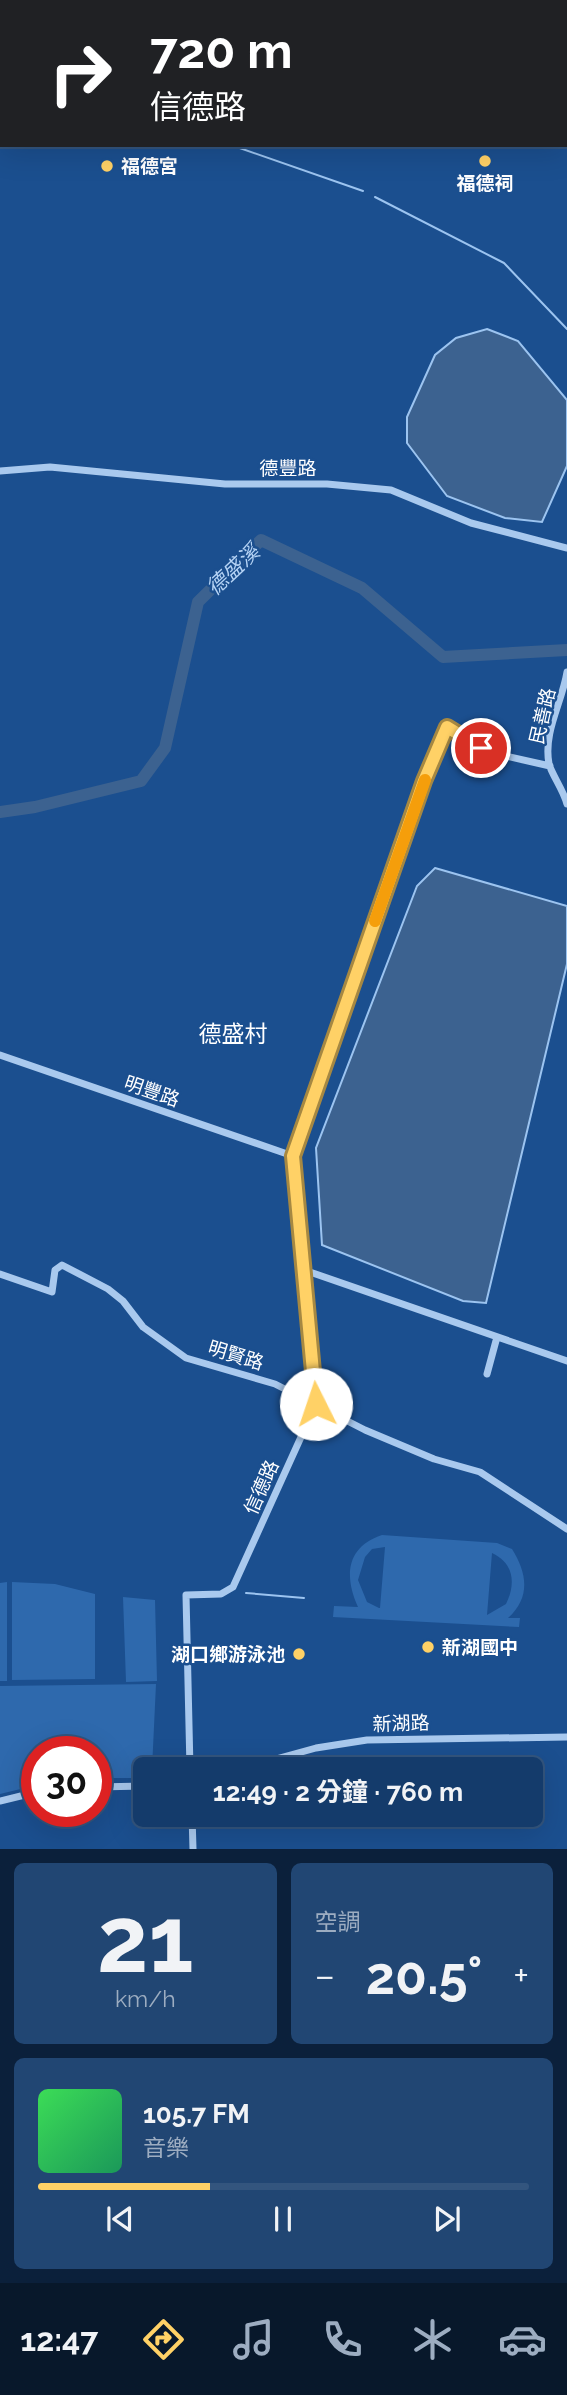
<!DOCTYPE html>
<html lang="zh-TW">
<head>
<meta charset="utf-8">
<style>
	body { margin:0; font-family:Raleway,"Noto Sans TC",sans-serif; background:#214673; color:#f1f3f6; height:100vh; display:flex; flex-direction:column; font-size:26px; white-space:nowrap }
	* { box-sizing:border-box; margin:0 }
	p { font-size:23px; color:#9dadc1 }
	.icon { flex:none; width:38px; height:38px; fill:none; stroke:currentColor; stroke-width:2; stroke-linecap:round; stroke-linejoin:round }
	.map { position:relative; height:1849px; overflow:hidden }
	.drawer { display:flex; flex-direction:column; gap:14px; padding:14px; background:#0b203b; flex:1 }
	.drawer>* { flex:none }
	.banner { position:absolute; left:0px; top:0px; width:567px; height:147px; box-shadow:0 7px 28px #0002,0 0 0 2px #33557e; background:#202124; color:#fff; overflow:hidden }
	.speed { position:absolute; left:21px; top:1736px; display:flex; gap:14px; font-size:35px; font-weight:700; text-align:center }
	.speed>* { display:grid; place-content:center; width:91px; height:91px; border-radius:50%; background:#143b6b; box-shadow:0 7px 28px #0002,0 0 0 2px #33557e; line-height:1 }
	.speed .limit { border:10px solid #d22; background:#fff; color:#111 }
	.pin { position:absolute; display:grid; place-items:center; width:60px; height:60px; color:#fff; margin:-30px; border:4px solid #fff; border-radius:50%; box-shadow:0 2px 7px #0007 }
	.me { position:absolute; width:77px; margin:-38px; rotate:356deg; stroke-linejoin:round; filter:drop-shadow(0 0 5px #0008) }
	.turn { display:flex; align-items:center; gap:24px; height:147px; padding:0 35px; font-size:32px }
	.turn .icon { width:91px; height:91px; stroke-width:2.5 }
	.turn b { display:block; font-size:49px; line-height:60px }
	.big { font-size:52px; font-weight:700; line-height:1.1 }
	.drawer .card { flex:1; display:flex; flex-direction:column; justify-content:center; gap:10px; min-width:0; padding:0 24px; border-radius:10px; background:#214673 }
	.drawer .dial { align-items:center; gap:0 }
	.dial b { font-size:91px; line-height:1 }
	.song { display:flex; align-items:center; gap:21px }
	.cover { width:84px; height:84px; border-radius:10px; background:linear-gradient(135deg,hsl(130 70% 55%),hsl(150 70% 35%)) }
	.played { height:7px; border-radius:4px; background:linear-gradient(90deg,#ffd166 35%,#33557e 35%) }
	.keys { display:flex; justify-content:space-around; direction:ltr }
	.heat { display:flex; justify-content:space-between; align-items:center; font-size:38px; direction:ltr }
	.drawer .tiles { flex:1; display:grid; gap:14px; grid-template-columns:1fr 1fr }
	.card:last-child { grid-column:span 2 }
	.trip { position:absolute; left:133px; top:1757px; width:410px; height:70px; border-radius:10px; background:#143b6b; box-shadow:0 7px 28px #0002,0 0 0 2px #33557e; font-weight:700; line-height:70px; text-align:center }
	.tabs { display:flex; height:112px; justify-content:space-around; align-items:center; background:#08182b; color:#9dadc1 }
	.tabs .icon { width:49px; height:49px }
	.tabs .selected { color:#ffd166 }
	.tabs b { font-size:32px; color:#f1f3f6 }
	.map>svg:first-child { display:block }
	.green { fill:#2e69ad; fill-rule:evenodd }
	.water { fill:#3c6290; stroke:#9cc4f0; stroke-width:2 }
	.lines { fill:none; stroke-linecap:round; stroke-linejoin:round }
	.stream { stroke:#9cc4f0; stroke-width:2 }
	.river { stroke:#3c6290; stroke-width:12 }
	.minor { stroke:#a9c9ee; stroke-width:7 }
	.route-casing { stroke:#a68842; stroke-width:18 }
	.route { stroke:#ffd166; stroke-width:12 }
	.slow { stroke:#f59e0b; stroke-width:12 }
	.poi-dot { fill:#ffd166; stroke:#1b4f8f; stroke-width:2.5 }
	.labels { text-anchor:middle; stroke-width:5; stroke-linejoin:round; paint-order:stroke }
	.poi-label { font-size:19px; font-weight:bold; fill:#fff; stroke:#1b4f8f; text-anchor:start }
	.street-label { font-size:19px; fill:#fff; stroke:#1b4f8f }
	.water-label { font-size:21px; font-style:italic; fill:#b5d3f5; stroke:#1b4f8f }
	.quarter-label { font-size:23px; fill:#fff; stroke:#1b4f8f }
</style>
</head>
<body>
<div class="map">
<svg width="567" height="1849" viewBox="0 0 567 1849">
	<rect width="100%" height="100%" fill="#1b4f8f"/>
	<path class="green" d="M 382,1535 L 497,1543 L 512,1549 C 527,1573 531,1597 508,1618 L 520,1618 L 519,1627 L 333,1617 L 334,1606 L 358,1607 C 344,1576 346,1547 382,1535 ZM 385,1547 L 380,1608 L 379,1608 L 367,1602 L 358,1580 L 365,1557 L 372,1549 ZM 492,1553 C 514,1563 516,1584 506,1604 L 487,1615 Z
		M 7,1582 L 7,1681 L 0,1681 L 0,1583 Z
		M 12,1582 L 55,1584 L 95,1594 L 95,1679 L 12,1680 Z
		M 123,1597 L 155,1600 L 157,1681 L 126,1682 Z
		M 156,1684 L 152,1769 L 145,1769 L 145,1778 L 96,1778 L 96,1752 L 37,1752 L 37,1785 L 0,1794 L 0,1686 Z"/>
	<path class="water" d="M 487,329 L 518,341 L 567,400 L 567,466 L 542,522 L 505,518 L 447,496 L 407,443 L 407,417 L 435,355 L 456,338 Z
		M 435,868 L 567,906 L 567,964 L 486,1303 L 463,1301 L 322,1245 L 316,1148 L 417,886 Z"/>
	<g class="lines">
		<path class="stream" d="M 0,45 L 2,46
			M 231,145 L 363,191
			M 375,197 L 504,263 L 567,329
			M 246,1593 L 304,1598"/>
		<path class="river" d="M 0,812 L 35,807 L 141,781 L 165,748 L 198,602 L 261,540 L 362,588 L 443,657 L 567,650"/>
		<path class="minor" d="M 438,0 L 444,2
			M 565,49 L 567,49
			M 0,471 L 50,467 L 225,484 L 327,484 L 391,490 L 471,523 L 567,548
			M 567,672 C 562,703 543,732 549,764 C 552,775 563,789 567,804
			M 0,1055 L 293,1156
			M 304,1270 L 567,1361
			M 0,1274 L 52,1292 L 55,1270 L 62,1265 L 108,1289 L 123,1301 L 143,1327 L 186,1358 L 275,1384 L 365,1430 L 434,1459 L 480,1472 L 567,1529
			M 487,1374 L 497,1337
			M 190,1769 L 186,1595 L 221,1594 L 233,1587 L 316,1404 L 293,1156 L 424,781 L 447,727 L 497,754 L 550,766
			M 240,1769 L 316,1748 L 367,1740 L 567,1737
			M 96,1787 L 145,1786
			M 0,1801 L 37,1792
			M 192,1815 L 193,1849"/>
	</g>
	<g class="lines">
		<defs>
			<path id="route" d="M 316,1404 L 293,1156 L 424,781 L 447,727 L 481,748"/>
		</defs>
		<use href="#route" class="route-casing"/>
		<use href="#route" class="route"/>
		<path class="slow" d="M 375,921 L 425,780"/>
	</g>
	<g class="poi-dot">
		<circle cx="485" cy="161" r="7"/>
		<circle cx="107" cy="166" r="7"/>
		<circle cx="428" cy="1647" r="7"/>
		<circle cx="299" cy="1654" r="7"/>
	</g>
	<g class="labels">
		<g class="poi-label">
			<text x="121" y="173">福德宮</text>
			<text x="485" y="190" text-anchor="middle">福德祠</text>
			<text x="442" y="1654">新湖國中</text>
			<text x="285" y="1661" text-anchor="end">湖口鄉游泳池</text>
		</g>
		<g class="street-label">
			<text x="288" y="475">德豐路</text>
			<text transform="translate(542 716) rotate(-77)" y="7">民善路</text>
			<text transform="translate(152 1091) rotate(19)" y="7">明豐路</text>
			<text transform="translate(236 1355) rotate(17)" y="7">明賢路</text>
			<text transform="translate(261 1487) rotate(-66)" y="7">信德路</text>
			<text transform="translate(401 1723) rotate(-2)" y="7">新湖路</text>
		</g>
		<g class="water-label">
			<text transform="translate(233 570) rotate(-43)" y="7">德盛溪</text>
		</g>
		<g class="quarter-label">
			<text x="233" y="1042">德盛村</text>
		</g>
	</g>
</svg>
<div class="speed"><div class="limit">30</div></div>
<div class="pin" style="left:481px;top:748px;background:#d93025"><svg class="icon" aria-label="arrive" viewBox="0 0 24 24"><path d="M6 21V4h12l-3 4 3 4H6"/></svg></div>
<svg class="me" style="left:316px;top:1404px" viewBox="-20 -20 40 40"><circle r="19" fill="#fff"/><path d="M0-13L10 11 0 6-10 11z" fill="#ffd166"/></svg>
<div class="trip">12:49 · 2 分鐘 · 760 m</div>
<div class="banner">
<div class="turn"><svg class="icon" aria-label="right" viewBox="0 0 24 24"><path d="M7 20v-9h11M14 6l5 5-5 5"/></svg><div><b>720 m</b>信德路</div></div>
</div>
</div>
<section class="drawer">
<div class="tiles">
<div class="card dial"><b>21</b><p>km/h</p></div>
<div class="card"><p>空調</p>
<div class="heat"><a>−</a><b class="big">20.5°</b><a>+</a></div>
</div>
<div class="card">
<div class="song"><i class="cover"></i><div><b>105.7 FM</b><p>音樂</p></div></div>
<div class="played"></div>
<div class="keys"><svg class="icon" aria-label="previous" viewBox="0 0 24 24"><path d="M18 5L8 12l10 7zM5 5v14"/></svg><svg class="icon" aria-label="pause" viewBox="0 0 24 24"><path d="M8 5v14M16 5v14"/></svg><svg class="icon" aria-label="next" viewBox="0 0 24 24"><path d="M6 5l10 7-10 7zM19 5v14"/></svg></div>
</div>
</div>
</section>
<nav class="tabs">
<b>12:47</b>
<svg class="icon selected" aria-label="directions" viewBox="0 0 24 24"><path d="M12 3l9 9-9 9-9-9zM9 14v-3h6M13 9l2 2-2 2"/></svg>
<svg class="icon" aria-label="music" viewBox="0 0 24 24"><path d="M9 18V5l10-2v13"/><circle cx="6" cy="18" r="3"/><circle cx="16" cy="16" r="3"/></svg>
<svg class="icon" aria-label="phone" viewBox="0 0 24 24"><path d="M5 4h4l2 5-3 2q2 4 5 5l2-3 5 2v4C11 20 4 13 5 4z"/></svg>
<svg class="icon" aria-label="climate" viewBox="0 0 24 24"><path d="M12 3v18M4 7l16 10M4 17L20 7"/></svg>
<svg class="icon" aria-label="car" viewBox="0 0 24 24"><path d="M5 17H2v-5l4-1 3-4h7l3 4 3 1v5h-3M9 17h6M6 11h13"/><circle cx="7" cy="17" r="2"/><circle cx="17" cy="17" r="2"/></svg>
</nav>
</body>
</html>
